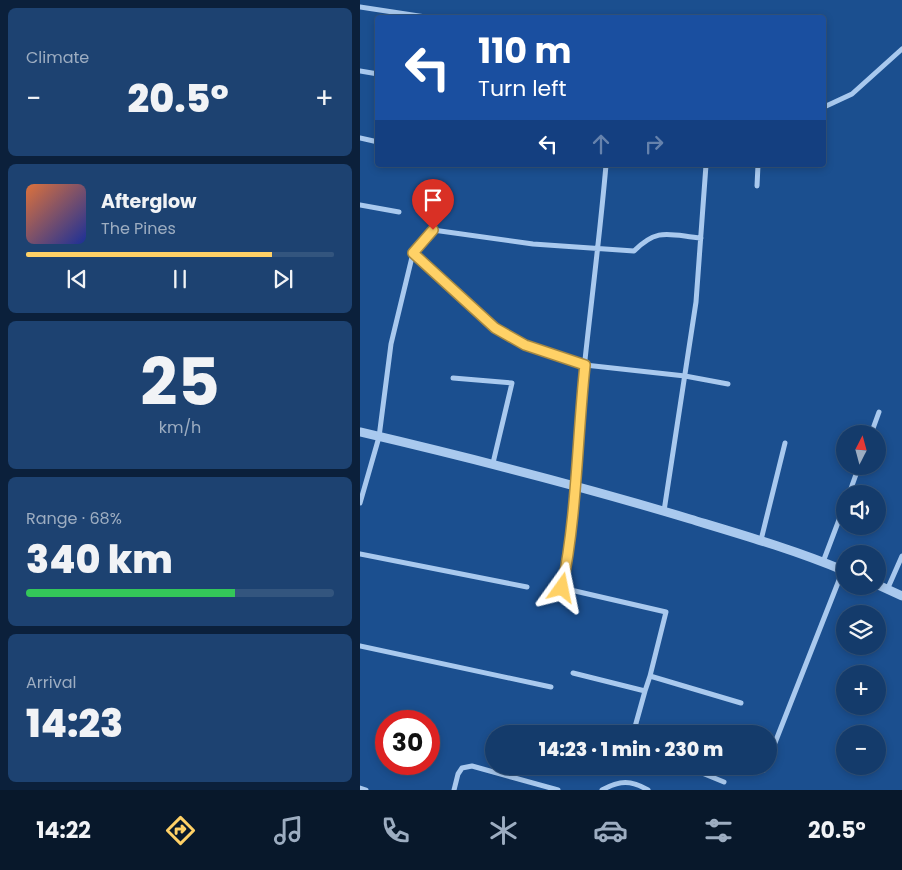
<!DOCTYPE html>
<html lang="en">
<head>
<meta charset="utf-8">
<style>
	body { margin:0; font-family:Poppins,sans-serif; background:#1d4271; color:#f1f3f6; height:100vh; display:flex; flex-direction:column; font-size:19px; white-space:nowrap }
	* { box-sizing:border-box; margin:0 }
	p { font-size:16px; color:#9dadc1 }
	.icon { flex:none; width:28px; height:28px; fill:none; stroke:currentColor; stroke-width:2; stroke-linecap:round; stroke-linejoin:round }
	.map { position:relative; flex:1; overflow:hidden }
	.sheet { display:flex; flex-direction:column; gap:8px; padding:8px; background:#0b203b; width:360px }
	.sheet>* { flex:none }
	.guide { position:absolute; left:15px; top:15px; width:451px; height:152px; border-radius:5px; box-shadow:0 2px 8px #0003,0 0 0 1px #33557e; background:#1a4fa0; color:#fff; overflow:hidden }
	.needle { width:32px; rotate:6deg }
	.fabs { position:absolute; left:476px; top:425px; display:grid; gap:10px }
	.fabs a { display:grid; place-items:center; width:50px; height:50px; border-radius:50%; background:#143b6b; box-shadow:0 2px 8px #0003,0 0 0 1px #33557e; font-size:25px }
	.speed { position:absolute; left:15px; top:710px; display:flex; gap:10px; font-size:25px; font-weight:700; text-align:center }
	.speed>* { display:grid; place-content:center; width:65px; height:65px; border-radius:50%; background:#143b6b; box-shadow:0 2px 8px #0003,0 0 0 1px #33557e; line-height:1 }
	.speed .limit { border:8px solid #d22; background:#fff; color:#111 }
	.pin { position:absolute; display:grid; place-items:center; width:42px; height:42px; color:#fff; margin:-51px -21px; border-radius:50% 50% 50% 0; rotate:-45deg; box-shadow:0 0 5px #0007 }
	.pin .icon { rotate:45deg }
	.me { position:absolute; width:55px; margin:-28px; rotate:12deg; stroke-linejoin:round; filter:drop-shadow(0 0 4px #0008) }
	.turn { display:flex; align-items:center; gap:18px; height:105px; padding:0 20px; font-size:22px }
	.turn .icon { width:65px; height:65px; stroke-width:2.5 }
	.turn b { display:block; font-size:35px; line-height:42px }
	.lanes { display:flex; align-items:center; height:48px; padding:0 20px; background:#0003; justify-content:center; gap:25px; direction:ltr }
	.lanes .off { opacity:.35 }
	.big { font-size:38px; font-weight:800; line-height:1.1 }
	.sheet .card { flex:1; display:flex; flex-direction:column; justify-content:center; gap:8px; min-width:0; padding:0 18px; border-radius:8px; background:#1d4271 }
	.sheet .dial { align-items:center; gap:0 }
	.dial b { font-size:65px; line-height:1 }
	.song { display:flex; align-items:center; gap:15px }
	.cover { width:60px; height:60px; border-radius:8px; background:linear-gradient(135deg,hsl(20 70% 55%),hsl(230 70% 35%)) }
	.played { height:5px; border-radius:2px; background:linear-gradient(90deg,#ffd166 80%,#33557e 80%) }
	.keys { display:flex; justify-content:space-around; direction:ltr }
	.heat { display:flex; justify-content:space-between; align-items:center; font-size:28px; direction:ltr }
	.charge { height:8px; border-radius:4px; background:linear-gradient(90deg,#34c759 68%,#33557e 0) }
	.trip { position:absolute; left:125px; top:725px; width:292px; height:50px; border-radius:25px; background:#143b6b; box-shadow:0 2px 8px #0003,0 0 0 1px #33557e; font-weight:800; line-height:50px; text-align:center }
	.menu { display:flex; height:80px; justify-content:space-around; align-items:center; background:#08182b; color:#9dadc1 }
	.menu .icon { width:35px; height:35px }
	.menu .selected { color:#ffd166 }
	.menu b { font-size:22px; color:#f1f3f6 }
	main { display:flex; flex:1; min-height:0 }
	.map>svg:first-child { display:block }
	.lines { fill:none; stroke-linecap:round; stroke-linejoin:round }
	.minor { stroke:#a9c9ee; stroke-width:5 }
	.tertiary { stroke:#a9c9ee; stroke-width:9 }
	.route-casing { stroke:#a68842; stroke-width:12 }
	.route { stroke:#ffd166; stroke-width:9 }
</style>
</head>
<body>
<main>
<section class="sheet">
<div class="card"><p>Climate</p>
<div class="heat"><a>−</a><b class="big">20.5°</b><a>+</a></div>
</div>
<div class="card">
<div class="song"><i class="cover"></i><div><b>Afterglow</b><p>The Pines</p></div></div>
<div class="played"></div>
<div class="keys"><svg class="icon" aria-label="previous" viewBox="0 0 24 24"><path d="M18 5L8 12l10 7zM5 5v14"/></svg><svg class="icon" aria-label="pause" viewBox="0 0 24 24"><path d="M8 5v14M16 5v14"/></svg><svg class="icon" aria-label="next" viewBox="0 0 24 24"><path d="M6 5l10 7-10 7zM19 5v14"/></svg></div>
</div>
<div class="card dial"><b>25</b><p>km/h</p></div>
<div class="card"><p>Range · 68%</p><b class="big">340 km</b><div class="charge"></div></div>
<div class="card"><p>Arrival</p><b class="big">14:23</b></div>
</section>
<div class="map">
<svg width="542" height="790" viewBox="0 0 542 790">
	<rect width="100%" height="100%" fill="#1b4f8f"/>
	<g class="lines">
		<path class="minor" d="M 0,7 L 72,18
			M 0,71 L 18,74
			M 464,107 L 492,94 L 542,49
			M 0,138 L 18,142
			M 246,165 C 239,246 228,326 220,407 C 214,467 214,528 202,588 L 306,612 L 290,676
			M 397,186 L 398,165
			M 0,205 L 39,212
			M 53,253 L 135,328 L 165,345 L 225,365 L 325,376 L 368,384
			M 93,378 L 152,383 L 133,463
			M 511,434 L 519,412
			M 489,494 L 499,466
			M 0,503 L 19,437 L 31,344 L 53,253 L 73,230 L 173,244 L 274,251 C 298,227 309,235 341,238
			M 304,511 L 336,302 L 346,165
			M 401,540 L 425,443
			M 0,554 L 167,587
			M 463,562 L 485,504
			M 527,590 L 542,556
			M 0,646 L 191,687
			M 213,673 L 285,691 L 290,676 L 381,703
			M 273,734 L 285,691
			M 409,758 L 483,570
			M 325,766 L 364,782
			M 404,770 L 405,766
			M 0,788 L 6,790
			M 94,790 L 98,774 L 102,768 L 112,766 L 198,790
			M 242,790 C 260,780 271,780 288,790"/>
		<path class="tertiary" d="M 0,432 C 111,458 221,486 330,519 C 383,535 435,550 485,571
			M 518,585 L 542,596"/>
	</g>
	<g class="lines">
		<defs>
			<path id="route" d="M 73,230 L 53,253 L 135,328 L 165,345 L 225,365 C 217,440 217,515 202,588"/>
		</defs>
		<use href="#route" class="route-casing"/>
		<use href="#route" class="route"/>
	</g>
</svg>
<div class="fabs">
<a><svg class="needle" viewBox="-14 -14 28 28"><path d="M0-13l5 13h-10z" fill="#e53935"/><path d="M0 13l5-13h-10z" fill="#9dadc1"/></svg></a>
<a><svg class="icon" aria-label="sound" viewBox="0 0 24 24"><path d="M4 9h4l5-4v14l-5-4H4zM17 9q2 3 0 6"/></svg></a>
<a><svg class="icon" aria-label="search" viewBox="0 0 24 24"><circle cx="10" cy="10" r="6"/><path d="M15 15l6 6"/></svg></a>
<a><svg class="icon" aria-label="layers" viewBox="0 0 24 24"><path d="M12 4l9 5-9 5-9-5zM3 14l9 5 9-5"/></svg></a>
<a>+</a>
<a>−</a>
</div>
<div class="speed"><div class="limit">30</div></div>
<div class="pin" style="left:73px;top:230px;background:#d93025"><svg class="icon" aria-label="arrive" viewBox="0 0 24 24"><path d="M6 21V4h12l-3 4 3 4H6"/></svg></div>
<svg class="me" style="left:202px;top:588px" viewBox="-20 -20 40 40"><path d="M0-17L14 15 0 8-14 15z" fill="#ffd166" stroke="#fff" stroke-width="4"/></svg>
<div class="trip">14:23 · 1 min · 230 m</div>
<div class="guide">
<div class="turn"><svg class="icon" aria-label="left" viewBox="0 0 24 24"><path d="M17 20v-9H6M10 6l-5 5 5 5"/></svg><div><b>110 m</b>Turn left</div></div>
<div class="lanes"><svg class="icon" aria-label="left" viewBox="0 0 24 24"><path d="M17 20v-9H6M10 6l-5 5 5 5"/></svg><svg class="icon off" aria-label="ahead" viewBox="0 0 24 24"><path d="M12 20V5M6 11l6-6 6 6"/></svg><svg class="icon off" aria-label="right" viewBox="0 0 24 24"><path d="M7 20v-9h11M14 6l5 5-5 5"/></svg></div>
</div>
</div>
</main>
<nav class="menu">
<b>14:22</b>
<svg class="icon selected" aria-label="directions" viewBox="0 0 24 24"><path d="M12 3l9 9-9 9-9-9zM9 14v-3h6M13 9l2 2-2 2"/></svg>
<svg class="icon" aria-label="music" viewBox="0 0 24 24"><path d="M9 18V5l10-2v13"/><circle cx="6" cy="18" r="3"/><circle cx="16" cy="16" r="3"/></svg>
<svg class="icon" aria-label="phone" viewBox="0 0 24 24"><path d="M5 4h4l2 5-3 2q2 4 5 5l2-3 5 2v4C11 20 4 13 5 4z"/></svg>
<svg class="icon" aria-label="climate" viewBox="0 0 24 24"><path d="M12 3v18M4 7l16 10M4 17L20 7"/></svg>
<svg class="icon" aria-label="car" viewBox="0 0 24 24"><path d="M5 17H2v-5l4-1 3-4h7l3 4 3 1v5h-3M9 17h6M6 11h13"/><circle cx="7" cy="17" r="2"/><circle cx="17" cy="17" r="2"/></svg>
<svg class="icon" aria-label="filters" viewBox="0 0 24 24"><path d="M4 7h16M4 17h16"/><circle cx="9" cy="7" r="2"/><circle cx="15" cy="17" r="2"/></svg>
<b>20.5°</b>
</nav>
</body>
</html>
